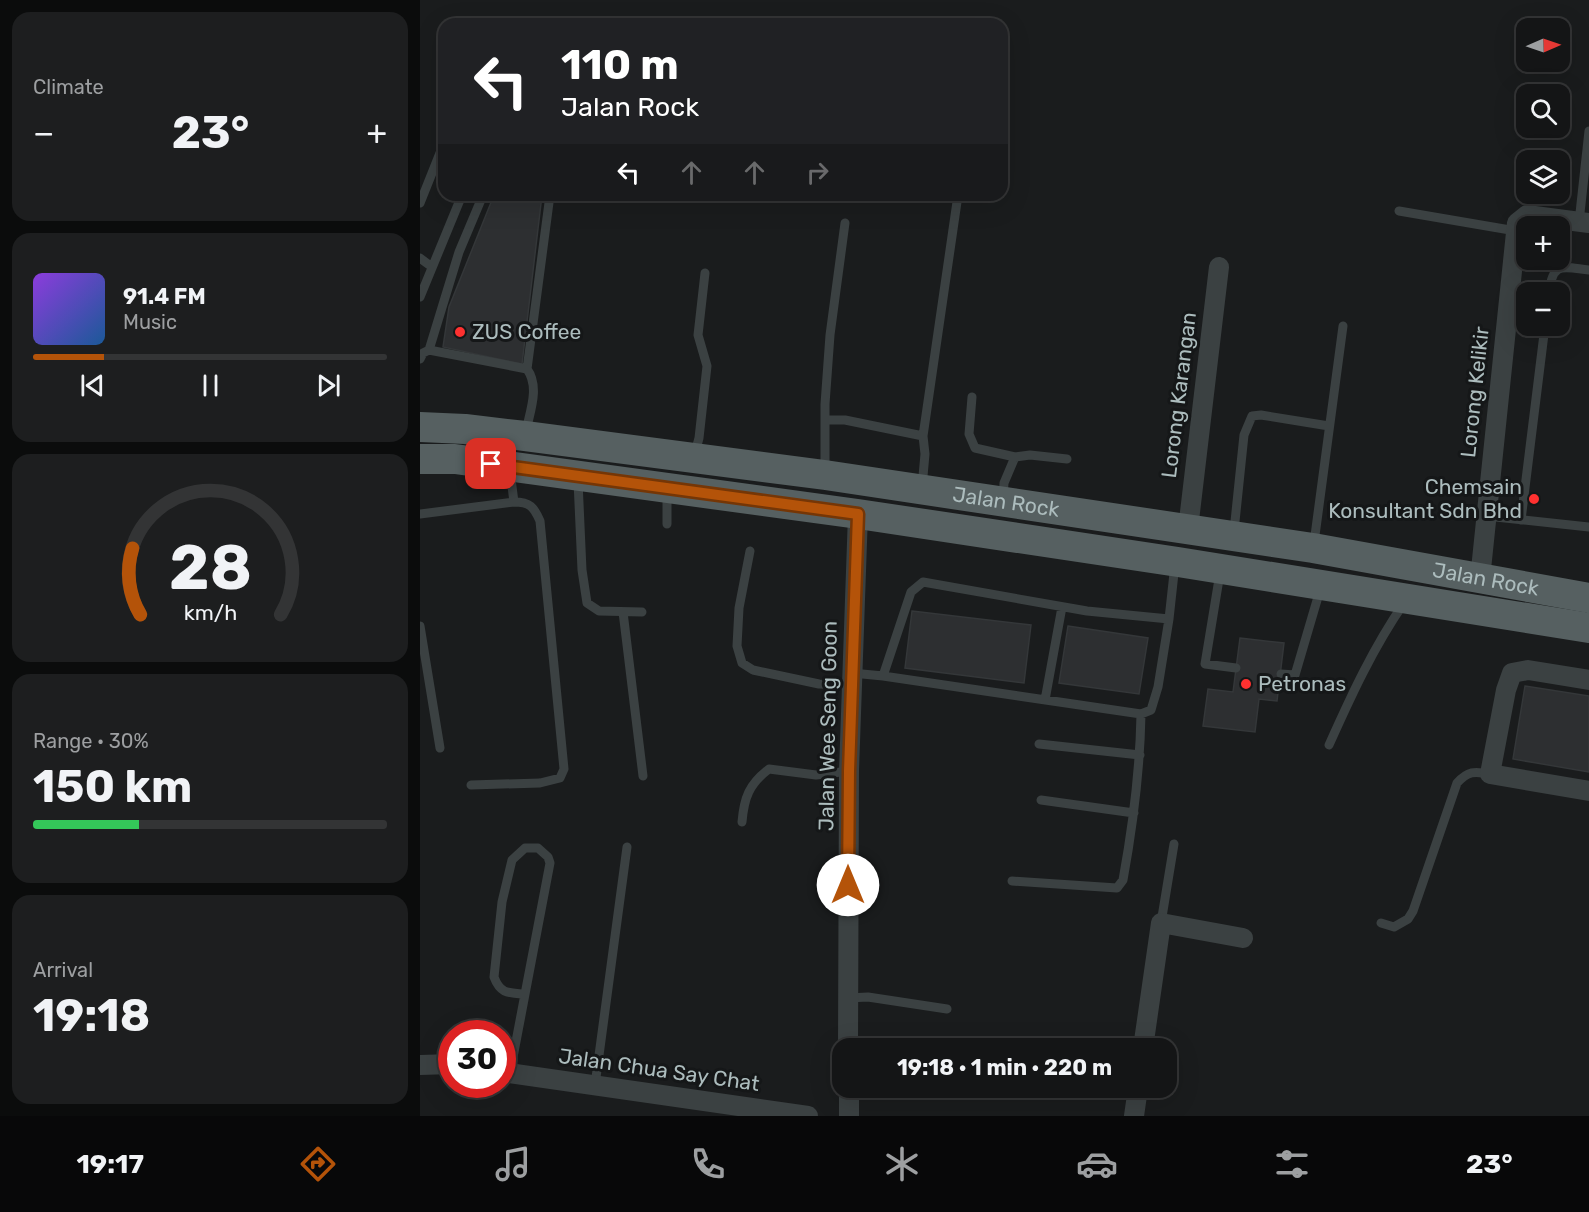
<!DOCTYPE html>
<html lang="en">
<head>
<meta charset="utf-8">
<style>
	body { margin:0; font-family:Rubik,sans-serif; background:#1d1e1f; color:#f1f3f6; height:100vh; display:flex; flex-direction:column; font-size:22px; white-space:nowrap }
	* { box-sizing:border-box; margin:0 }
	p { font-size:20px; color:#9d9fa1 }
	.icon { flex:none; width:33px; height:33px; fill:none; stroke:currentColor; stroke-width:2; stroke-linecap:round; stroke-linejoin:round }
	.map { position:relative; flex:1; overflow:hidden }
	.drawer { display:flex; flex-direction:column; gap:12px; padding:12px; background:#0b0c0c; width:420px }
	.drawer>* { flex:none }
	.guide { position:absolute; left:18px; top:18px; width:570px; height:183px; border-radius:18px; box-shadow:0 6px 24px #0002,0 0 0 2px #333435; background:#202124; color:#fff; overflow:hidden }
	.needle { width:39px; rotate:88deg }
	.controls { position:absolute; left:1096px; top:18px; display:grid; gap:12px }
	.controls a { display:grid; place-items:center; width:54px; height:54px; border-radius:12px; background:#141516; box-shadow:0 6px 24px #0002,0 0 0 2px #333435; font-size:30px }
	.speed { position:absolute; left:18px; top:1020px; display:flex; gap:12px; font-size:30px; font-weight:700; text-align:center }
	.speed>* { display:grid; place-content:center; width:78px; height:78px; border-radius:50%; background:#141516; box-shadow:0 6px 24px #0002,0 0 0 2px #333435; line-height:1 }
	.speed .limit { border:9px solid #d22; background:#fff; color:#111 }
	.pin { position:absolute; display:grid; place-items:center; width:51px; height:51px; color:#fff; margin:-26px; border-radius:12px; box-shadow:0 3px 9px #0006 }
	.me { position:absolute; width:66px; margin:-33px; rotate:0deg; stroke-linejoin:round; filter:drop-shadow(0 0 4px #0008) }
	.turn { display:flex; align-items:center; gap:21px; height:126px; padding:0 24px; font-size:27px }
	.turn .icon { width:78px; height:78px; stroke-width:2.5 }
	.turn b { display:block; font-size:42px; line-height:51px }
	.lanes { display:flex; align-items:center; height:57px; padding:0 24px; background:#0003; justify-content:center; gap:30px; direction:ltr }
	.lanes .off { opacity:.35 }
	.big { font-size:45px; font-weight:700; line-height:1.1 }
	.drawer .card { flex:1; display:flex; flex-direction:column; justify-content:center; gap:9px; min-width:0; padding:0 21px; border-radius:18px; background:#1d1e1f }
	.drawer .dial { align-items:center; gap:0 }
	.dial svg { height:156px; overflow:visible; fill:none; stroke:#333435; stroke-width:7; stroke-linecap:round; text-anchor:middle }
	.dial text { fill:#f1f3f6; stroke:none }
	.song { display:flex; align-items:center; gap:18px }
	.cover { width:72px; height:72px; border-radius:9px; background:linear-gradient(135deg,hsl(270 70% 55%),hsl(210 70% 35%)) }
	.played { height:6px; border-radius:3px; background:linear-gradient(90deg,#b45309 20%,#333435 20%) }
	.keys { display:flex; justify-content:space-around; direction:ltr }
	.heat { display:flex; justify-content:space-between; align-items:center; font-size:33px; direction:ltr }
	.charge { height:9px; border-radius:4px; background:linear-gradient(90deg,#34c759 30%,#333435 0) }
	.trip { position:absolute; left:412px; top:1038px; width:345px; height:60px; border-radius:18px; background:#141516; box-shadow:0 6px 24px #0002,0 0 0 2px #333435; font-weight:700; line-height:60px; text-align:center }
	.tabs { display:flex; height:96px; justify-content:space-around; align-items:center; background:#080809; color:#9d9fa1 }
	.tabs .icon { width:42px; height:42px }
	.tabs .current { color:#b45309 }
	.tabs b { font-size:27px; color:#f1f3f6 }
	main { display:flex; flex:1; min-height:0 }
	.map>svg:first-child { display:block }
	.building { fill:#2d2f31; stroke:#343739; stroke-width:1.5 }
	.lines { fill:none; stroke-linecap:round; stroke-linejoin:round }
	.lane { stroke:#3b4142; stroke-width:9 }
	.street { stroke:#3b4142; stroke-width:20 }
	.primary { stroke:#566061; stroke-width:30 }
	.route-casing { stroke:#753606; stroke-width:15 }
	.route { stroke:#b45309; stroke-width:10 }
	.poi-dot { fill:#ff3130; stroke:#151718; stroke-width:2 }
	.labels { text-anchor:middle; stroke-width:6; stroke-linejoin:round; paint-order:stroke }
	.poi-label { font-size:21px; fill:#acbcbd; stroke:#151718; text-anchor:start }
	.street-label { font-size:21px; fill:#acbcbd; stroke:#151718 }
</style>
</head>
<body>
<main>
<section class="drawer">
<div class="card"><p>Climate</p>
<div class="heat"><a>−</a><b class="big">23°</b><a>+</a></div>
</div>
<div class="card">
<div class="song"><i class="cover"></i><div><b>91.4 FM</b><p>Music</p></div></div>
<div class="played"></div>
<div class="keys"><svg class="icon" aria-label="previous" viewBox="0 0 24 24"><path d="M18 5L8 12l10 7zM5 5v14"/></svg><svg class="icon" aria-label="pause" viewBox="0 0 24 24"><path d="M8 5v14M16 5v14"/></svg><svg class="icon" aria-label="next" viewBox="0 0 24 24"><path d="M6 5l10 7-10 7zM19 5v14"/></svg></div>
</div>
<div class="card dial"><svg viewBox="0 0 100 80">
<path d="M14 69A42 42 0 1 1 86 69"/>
<path d="M14 69A42 42 0 0 1 10 35" stroke="#b45309"/>
<text x="50" y="56" font-size="32" font-weight="700">28</text>
<text x="50" y="72" font-size="11">km/h</text>
</svg></div>
<div class="card"><p>Range · 30%</p><b class="big">150 km</b><div class="charge"></div></div>
<div class="card"><p>Arrival</p><b class="big">19:18</b></div>
</section>
<div class="map">
<svg width="1169" height="1116" viewBox="0 0 1169 1116">
	<rect width="100%" height="100%" fill="#1a1c1d"/>
	<path class="building" d="M 74,195 L 122,195 L 102,364 L 23,347 L 29,307 Z
		M 492,611 L 611,625 L 604,683 L 485,668 Z
		M 648,626 L 728,638 L 719,694 L 639,683 Z
		M 820,638 L 864,643 L 857,701 L 839,699 L 835,732 L 783,726 L 788,689 L 813,692 Z
		M 1105,686 L 1169,696 L 1169,772 L 1093,759 Z"/>
	<g class="lines">
		<path class="lane" d="M 0,203 L 24,143
			M 979,211 L 1096,231
			M 1159,222 L 1169,131
			M 0,258 L 12,267
			M 1129,292 C 1133,261 1142,267 1169,270
			M 0,297 L 42,195
			M 9,350 L 39,252 L 63,195
			M 0,359 L 3,353 L 9,350 L 107,369 C 120,387 110,411 106,431
			M 107,369 L 130,195
			M 552,397 L 549,434 L 555,448 L 595,457
			M 406,420 L 425,420 L 503,436
			M 275,453 L 279,438 L 287,366 L 278,335 L 285,273
			M 405,472 L 405,404 L 410,335 L 425,223
			M 158,481 L 162,570 L 167,603 L 179,611 L 222,612
			M 502,487 L 505,454 L 503,436 L 538,195
			M 247,493 L 247,524
			M 583,498 L 584,483 L 595,457 L 610,455 L 647,459
			M 0,514 L 94,502 L 90,471
			M 1066,516 L 1169,527
			M 1101,520 L 1125,326
			M 814,531 L 824,435 L 832,416 L 841,415 L 909,426
			M 894,543 L 923,326
			M 330,551 L 319,608 L 317,646 L 322,663 L 333,670 L 399,684 L 432,685
			M 800,573 L 785,664 L 816,668
			M 203,612 L 223,776
			M 0,626 L 20,748
			M 432,673 L 463,676 L 491,592 L 503,582 L 667,611 L 749,619 L 755,564
			M 861,674 L 875,675 L 900,590
			M 463,676 L 721,714 L 731,710 L 738,687 L 749,619
			M 625,700 L 642,607
			M 619,744 L 720,755
			M 909,745 C 931,696 953,648 984,603
			M 51,785 L 120,783 L 140,778 L 144,769 L 120,521 C 114,507 110,502 94,502
			M 621,800 L 714,813
			M 322,822 C 324,798 329,784 349,769 L 396,775 L 429,771
			M 592,881 L 697,888 L 703,880 C 713,825 720,770 721,714
			M 741,923 L 754,844
			M 961,923 L 974,927 L 988,919 L 993,911 L 1037,783 C 1048,771 1054,771 1070,774
			M 428,998 L 448,997 L 527,1009
			M 90,1073 L 130,863 L 128,857 L 118,848 L 105,848 L 92,860 L 82,902 L 74,977 C 80,993 87,993 103,994
			M 175,1085 L 207,847"/>
		<path class="street" d="M 768,529 L 799,267
			M 1060,579 L 1097,223 L 1107,215 L 1169,223
			M 1169,680 L 1108,670 L 1092,673 L 1086,690 L 1070,774 L 1169,791
			M 428,1048 L 429,771 L 438,514
			M 723,1048 L 741,923 L 823,938
			M 0,1065 L 32,1064
			M 82,1072 L 388,1116
			M 429,1088 L 429,1116
			M 714,1116 L 718,1088"/>
		<g class="primary">
			<path id="s1" d="M 0,427 L 45,429 L 105,436 L 405,475 L 893,548 L 1169,598"/>
			<path d="M 0,459 L 35,459 L 438,514 L 758,562 L 1169,628"/>
		</g>
	</g>
	<g class="lines">
		<defs>
			<path id="route" d="M 71,464 L 438,514 L 429,771 L 428,885"/>
		</defs>
		<use href="#route" class="route-casing"/>
		<use href="#route" class="route"/>
	</g>
	<g class="poi-dot">
		<circle cx="40" cy="332" r="6"/>
		<circle cx="1114" cy="499" r="6"/>
		<circle cx="826" cy="684" r="6"/>
	</g>
	<g class="labels">
		<g class="poi-label">
			<text x="52" y="339">ZUS Coffee</text>
			<text x="1102" y="494" text-anchor="end">Chemsain<tspan x="1102" dy="24">Konsultant Sdn Bhd</tspan></text>
			<text x="838" y="691">Petronas</text>
		</g>
		<g class="street-label">
			<text transform="translate(1055 392) rotate(-84)" y="7">Lorong Kelikir</text>
			<text transform="translate(759 395) rotate(-83)" y="7">Lorong Karangan</text>
			<text dy="7" stroke="none"><textPath href="#s1" startOffset="591">Jalan Rock</textPath></text>
			<text dy="7" stroke="none"><textPath href="#s1" startOffset="1077">Jalan Rock</textPath></text>
			<text transform="translate(408 726) rotate(-89)" y="7">Jalan Wee Seng Goon</text>
			<text transform="translate(239 1070) rotate(8)" y="7">Jalan Chua Say Chat</text>
		</g>
	</g>
</svg>
<div class="controls">
<a><svg class="needle" viewBox="-14 -14 28 28"><path d="M0-13l5 13h-10z" fill="#e53935"/><path d="M0 13l5-13h-10z" fill="#9d9fa1"/></svg></a>
<a><svg class="icon" aria-label="search" viewBox="0 0 24 24"><circle cx="10" cy="10" r="6"/><path d="M15 15l6 6"/></svg></a>
<a><svg class="icon" aria-label="layers" viewBox="0 0 24 24"><path d="M12 4l9 5-9 5-9-5zM3 14l9 5 9-5"/></svg></a>
<a>+</a>
<a>−</a>
</div>
<div class="speed"><div class="limit">30</div></div>
<div class="pin" style="left:71px;top:464px;background:#d93025"><svg class="icon" aria-label="arrive" viewBox="0 0 24 24"><path d="M6 21V4h12l-3 4 3 4H6"/></svg></div>
<svg class="me" style="left:428px;top:885px" viewBox="-20 -20 40 40"><circle r="19" fill="#fff"/><path d="M0-13L10 11 0 6-10 11z" fill="#b45309"/></svg>
<div class="trip">19:18 · 1 min · 220 m</div>
<div class="guide">
<div class="turn"><svg class="icon" aria-label="left" viewBox="0 0 24 24"><path d="M17 20v-9H6M10 6l-5 5 5 5"/></svg><div><b>110 m</b>Jalan Rock</div></div>
<div class="lanes"><svg class="icon" aria-label="left" viewBox="0 0 24 24"><path d="M17 20v-9H6M10 6l-5 5 5 5"/></svg><svg class="icon off" aria-label="ahead" viewBox="0 0 24 24"><path d="M12 20V5M6 11l6-6 6 6"/></svg><svg class="icon off" aria-label="ahead" viewBox="0 0 24 24"><path d="M12 20V5M6 11l6-6 6 6"/></svg><svg class="icon off" aria-label="right" viewBox="0 0 24 24"><path d="M7 20v-9h11M14 6l5 5-5 5"/></svg></div>
</div>
</div>
</main>
<nav class="tabs">
<b>19:17</b>
<svg class="icon current" aria-label="directions" viewBox="0 0 24 24"><path d="M12 3l9 9-9 9-9-9zM9 14v-3h6M13 9l2 2-2 2"/></svg>
<svg class="icon" aria-label="music" viewBox="0 0 24 24"><path d="M9 18V5l10-2v13"/><circle cx="6" cy="18" r="3"/><circle cx="16" cy="16" r="3"/></svg>
<svg class="icon" aria-label="phone" viewBox="0 0 24 24"><path d="M5 4h4l2 5-3 2q2 4 5 5l2-3 5 2v4C11 20 4 13 5 4z"/></svg>
<svg class="icon" aria-label="climate" viewBox="0 0 24 24"><path d="M12 3v18M4 7l16 10M4 17L20 7"/></svg>
<svg class="icon" aria-label="car" viewBox="0 0 24 24"><path d="M5 17H2v-5l4-1 3-4h7l3 4 3 1v5h-3M9 17h6M6 11h13"/><circle cx="7" cy="17" r="2"/><circle cx="17" cy="17" r="2"/></svg>
<svg class="icon" aria-label="filters" viewBox="0 0 24 24"><path d="M4 7h16M4 17h16"/><circle cx="9" cy="7" r="2"/><circle cx="15" cy="17" r="2"/></svg>
<b>23°</b>
</nav>
</body>
</html>
